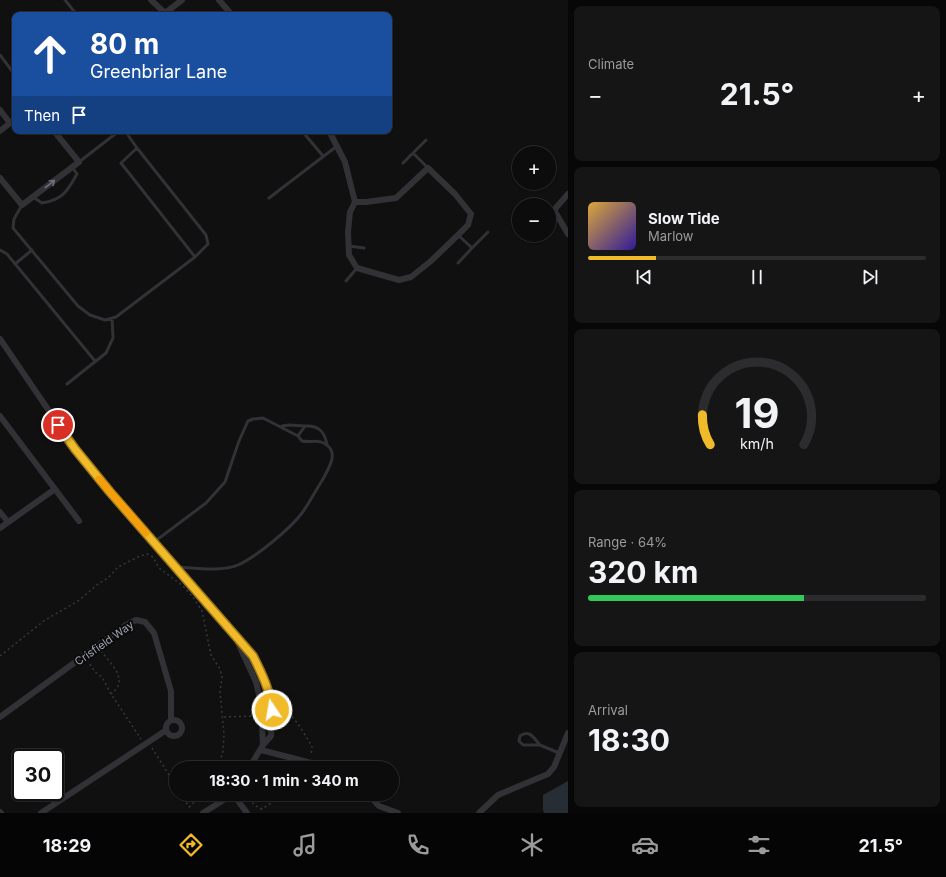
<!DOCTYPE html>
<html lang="en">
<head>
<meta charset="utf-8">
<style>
	body { margin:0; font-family:Inter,sans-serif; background:#151516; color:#f1f3f6; height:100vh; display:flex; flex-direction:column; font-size:15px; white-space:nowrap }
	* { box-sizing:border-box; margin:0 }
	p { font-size:13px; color:#9a9b9d }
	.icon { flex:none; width:22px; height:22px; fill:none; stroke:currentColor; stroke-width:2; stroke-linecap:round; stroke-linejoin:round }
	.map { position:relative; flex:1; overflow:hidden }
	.sheet { display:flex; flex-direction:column; gap:6px; padding:6px; background:#070707; width:378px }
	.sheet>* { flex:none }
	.top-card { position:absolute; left:12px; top:12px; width:380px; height:122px; border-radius:8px; box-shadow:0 1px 3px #0004,0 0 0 1px #2c2c2e; background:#1a4fa0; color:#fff; overflow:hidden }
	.fabs { position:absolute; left:512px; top:146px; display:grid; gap:8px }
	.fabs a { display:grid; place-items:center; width:44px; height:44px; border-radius:50%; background:#0c0c0d; box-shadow:0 1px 3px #0004,0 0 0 1px #2c2c2e; font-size:20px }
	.speed { position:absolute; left:12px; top:749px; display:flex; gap:8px; font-size:20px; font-weight:700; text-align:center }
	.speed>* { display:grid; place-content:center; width:52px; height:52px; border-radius:50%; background:#0c0c0d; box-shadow:0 1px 3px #0004,0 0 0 1px #2c2c2e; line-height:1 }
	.speed .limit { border:2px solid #111; border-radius:6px; background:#fff; color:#111 }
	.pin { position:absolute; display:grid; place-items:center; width:34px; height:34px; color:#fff; margin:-17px; border:2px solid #fff; border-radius:50%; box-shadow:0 1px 4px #0007 }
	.me { position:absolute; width:44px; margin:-22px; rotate:348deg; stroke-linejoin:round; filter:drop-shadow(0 0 3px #0008) }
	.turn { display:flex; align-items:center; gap:14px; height:84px; padding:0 12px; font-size:18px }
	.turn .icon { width:52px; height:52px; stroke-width:2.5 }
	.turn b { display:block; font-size:28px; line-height:34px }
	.then { display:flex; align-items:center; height:38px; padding:0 12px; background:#0003; gap:8px; font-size:15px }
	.big { font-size:30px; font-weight:700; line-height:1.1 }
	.sheet .card { flex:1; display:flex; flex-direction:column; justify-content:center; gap:6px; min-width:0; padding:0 14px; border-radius:8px; background:#151516 }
	.sheet .dial { align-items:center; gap:0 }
	.dial svg { height:104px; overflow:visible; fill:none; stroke:#2c2c2e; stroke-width:7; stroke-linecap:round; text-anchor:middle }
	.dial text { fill:#f1f3f6; stroke:none }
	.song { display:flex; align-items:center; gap:12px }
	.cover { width:48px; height:48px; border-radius:6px; background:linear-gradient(135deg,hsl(40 70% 55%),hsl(250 70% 35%)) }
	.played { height:4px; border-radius:2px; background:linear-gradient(90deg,#f0ba29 20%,#2c2c2e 20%) }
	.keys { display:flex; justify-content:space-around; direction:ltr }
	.heat { display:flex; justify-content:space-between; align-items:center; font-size:22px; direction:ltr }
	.charge { height:6px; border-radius:3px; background:linear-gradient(90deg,#34c759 64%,#2c2c2e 0) }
	.trip { position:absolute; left:169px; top:761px; width:230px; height:40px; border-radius:20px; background:#0c0c0d; box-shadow:0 1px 3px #0004,0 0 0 1px #2c2c2e; font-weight:700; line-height:40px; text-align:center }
	.tabs { display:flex; height:64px; justify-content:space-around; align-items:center; background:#050505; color:#9a9b9d }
	.tabs .icon { width:28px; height:28px }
	.tabs .selected { color:#f0ba29 }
	.tabs b { font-size:18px; color:#f1f3f6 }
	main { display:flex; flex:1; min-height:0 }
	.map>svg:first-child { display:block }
	.water { fill:#272d34 }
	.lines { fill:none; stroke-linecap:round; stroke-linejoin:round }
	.path { stroke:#37383d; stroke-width:1.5; stroke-dasharray:2 3; stroke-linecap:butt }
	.service { stroke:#313136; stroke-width:3 }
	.minor { stroke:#313136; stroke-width:6 }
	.oneway { stroke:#6f717a }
	.route-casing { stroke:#9c791b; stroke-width:10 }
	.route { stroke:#f0ba29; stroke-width:7 }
	.slow { stroke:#f59e0b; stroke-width:7 }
	.labels { text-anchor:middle; stroke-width:4; stroke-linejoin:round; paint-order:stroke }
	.street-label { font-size:11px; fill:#a1a5b2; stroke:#0b0b0c }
</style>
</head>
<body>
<main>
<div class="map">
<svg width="568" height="813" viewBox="0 0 568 813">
	<rect width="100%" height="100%" fill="#101011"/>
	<path class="water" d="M 568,781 L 568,813 L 544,813 L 543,810 L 543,795 Z"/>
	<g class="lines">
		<path class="path" d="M 101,651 C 111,664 130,680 111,694
			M 0,656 L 45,620 L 78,601 L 98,584 L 108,578 L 118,567 L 140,556 L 147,554 L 153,557 L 159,568 L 183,586 L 193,597 L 202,611 L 211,655 L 220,669 L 222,677 L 220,692 L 224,734 L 223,751 L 218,768
			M 87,660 L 95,672 L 102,677 L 111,694 L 141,739
			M 278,715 C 281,716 287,714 290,715 C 293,715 310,742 312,747 L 311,756
			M 224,717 L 256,716
			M 152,748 L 176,786
			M 181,794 L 189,807 L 203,794
			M 244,797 C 251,799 253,806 262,809 L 285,794"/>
		<path class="service" d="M 65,0 L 77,15
			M 0,55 L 15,75
			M 302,131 L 323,156
			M 331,136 L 339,131
			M 137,148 L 121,163 L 195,257
			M 413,153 L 426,140
			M 79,162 L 119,131
			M 403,163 L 413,153 L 428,168
			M 33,197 L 42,203 C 62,200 67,192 77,174 L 72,167
			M 269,198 L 337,146
			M 22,205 L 14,219 L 13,228 L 78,306 L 90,315 L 105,320 L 116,317 L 195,257 L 208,244 L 206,235 L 137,148 L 125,131
			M 349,246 L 364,248
			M 472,248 L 488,232
			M 0,250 L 7,254 L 95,361
			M 458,263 L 472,248 L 458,235
			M 15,264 L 32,250
			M 346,281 L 357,268
			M 67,384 L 106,353 L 113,338 L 112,318
			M 282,426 L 289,425 L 305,426 L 298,436
			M 305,426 C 319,425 325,432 327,445
			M 154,542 L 206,503 L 225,482 L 239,441 L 248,421 L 253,419 L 263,418 L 298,436 L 302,441 C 311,443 320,438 328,446 C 338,455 328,469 323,479 C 316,490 310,502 302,513 C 290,529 256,557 238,565 C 222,572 195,568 178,567
			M 540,745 C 534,738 529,729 520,736 L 519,741 L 523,745 L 540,745 L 559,753"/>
		<path class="minor" d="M 151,0 L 165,13 L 182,0
			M 219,0 L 232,15
			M 0,110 L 10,123
			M 0,131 L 15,119
			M 329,131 L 345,162 L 355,202 L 350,212 L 348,232 L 349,255 L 357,268 L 399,280 L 411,277 L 431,261 L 458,235 L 468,225 L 471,214 L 455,194 L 428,168 L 396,198 L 366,202 L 355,202
			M 0,178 L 22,205 L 79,162 L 54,131
			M 568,194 L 554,210 L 568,234
			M 0,339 L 75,449 L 253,656 L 265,678 L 271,699 L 272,723 L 271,736 L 263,745 L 249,768
			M 0,416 L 79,521
			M 0,512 L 8,522
			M 0,528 L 55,489
			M 238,643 L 256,682 L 261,704 L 263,745
			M 0,717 L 126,625 L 136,620 L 145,622 L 154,633 L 171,691 L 171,719
			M166 728a8 8 0 1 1 16 0a8 8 0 1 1-16 0Z
			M 261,750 L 331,768
			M 233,794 L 247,813
			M 368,794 L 379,806 L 398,813
			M 0,812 L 1,813
			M 41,813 L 165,731
			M 203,813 L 233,794
			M 479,813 L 498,795 L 548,774 L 554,767 L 568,733"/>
	</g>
	<defs><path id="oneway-shaft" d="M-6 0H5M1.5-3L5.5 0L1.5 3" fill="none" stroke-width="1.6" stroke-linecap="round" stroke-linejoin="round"/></defs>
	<use class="oneway" href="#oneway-shaft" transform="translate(50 184) rotate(-38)"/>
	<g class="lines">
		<defs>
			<path id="route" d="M 58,425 L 75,449 L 110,492 L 253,656 C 262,674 270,690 272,710"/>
		</defs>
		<use href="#route" class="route-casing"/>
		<use href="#route" class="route"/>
		<path class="slow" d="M 99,479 L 146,533"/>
	</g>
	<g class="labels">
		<g class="street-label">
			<text transform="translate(104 643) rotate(-35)" y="4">Crisfield Way</text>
		</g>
	</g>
</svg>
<div class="fabs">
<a>+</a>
<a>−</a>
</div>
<div class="speed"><div class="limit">30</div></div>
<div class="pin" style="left:58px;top:425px;background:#d93025"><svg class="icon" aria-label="arrive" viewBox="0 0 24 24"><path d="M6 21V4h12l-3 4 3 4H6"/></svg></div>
<svg class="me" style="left:272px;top:710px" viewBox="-20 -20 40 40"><circle r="17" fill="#f0ba29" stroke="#fff" stroke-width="3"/><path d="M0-11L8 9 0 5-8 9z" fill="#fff"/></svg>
<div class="trip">18:30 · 1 min · 340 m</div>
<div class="top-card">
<div class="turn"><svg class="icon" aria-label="ahead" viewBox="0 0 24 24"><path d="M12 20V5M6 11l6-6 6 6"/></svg><div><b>80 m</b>Greenbriar Lane</div></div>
<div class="then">Then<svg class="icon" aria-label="arrive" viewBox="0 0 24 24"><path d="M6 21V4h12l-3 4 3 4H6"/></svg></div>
</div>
</div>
<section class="sheet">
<div class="card"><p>Climate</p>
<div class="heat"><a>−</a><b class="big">21.5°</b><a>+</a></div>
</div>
<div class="card">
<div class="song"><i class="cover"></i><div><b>Slow Tide</b><p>Marlow</p></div></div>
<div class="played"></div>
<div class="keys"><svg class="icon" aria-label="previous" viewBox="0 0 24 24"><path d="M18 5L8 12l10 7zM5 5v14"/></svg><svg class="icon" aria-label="pause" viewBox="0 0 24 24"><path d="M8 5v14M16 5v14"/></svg><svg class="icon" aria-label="next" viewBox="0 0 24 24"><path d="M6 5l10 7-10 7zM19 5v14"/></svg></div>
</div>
<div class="card dial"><svg viewBox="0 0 100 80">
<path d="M14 69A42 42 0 1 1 86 69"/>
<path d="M14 69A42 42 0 0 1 8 46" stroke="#f0ba29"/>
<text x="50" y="56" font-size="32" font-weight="700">19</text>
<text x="50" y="72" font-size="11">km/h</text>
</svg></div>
<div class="card"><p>Range · 64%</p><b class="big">320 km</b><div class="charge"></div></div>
<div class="card"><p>Arrival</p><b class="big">18:30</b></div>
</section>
</main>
<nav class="tabs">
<b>18:29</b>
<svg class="icon selected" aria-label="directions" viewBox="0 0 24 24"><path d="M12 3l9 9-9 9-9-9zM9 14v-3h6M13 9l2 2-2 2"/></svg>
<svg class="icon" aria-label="music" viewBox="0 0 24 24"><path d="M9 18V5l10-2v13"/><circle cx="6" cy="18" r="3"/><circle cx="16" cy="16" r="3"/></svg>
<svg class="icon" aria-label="phone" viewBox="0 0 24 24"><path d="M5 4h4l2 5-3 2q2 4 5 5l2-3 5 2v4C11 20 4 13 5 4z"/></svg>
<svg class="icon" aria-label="climate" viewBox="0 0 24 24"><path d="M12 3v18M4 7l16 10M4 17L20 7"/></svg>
<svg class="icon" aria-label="car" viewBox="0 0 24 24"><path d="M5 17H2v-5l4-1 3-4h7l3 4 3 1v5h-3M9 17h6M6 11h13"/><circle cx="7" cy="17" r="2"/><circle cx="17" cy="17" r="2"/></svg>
<svg class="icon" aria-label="filters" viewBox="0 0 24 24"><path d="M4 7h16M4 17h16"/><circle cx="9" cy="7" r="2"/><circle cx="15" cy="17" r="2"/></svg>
<b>21.5°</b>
</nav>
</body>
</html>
